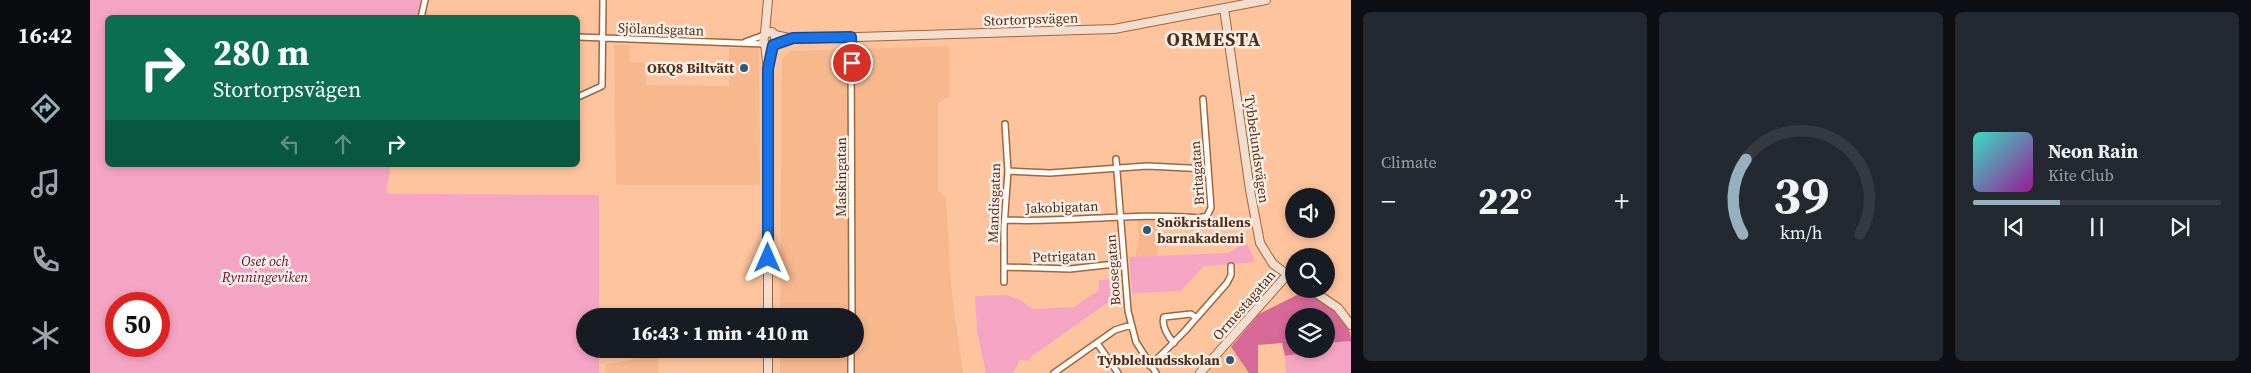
<!DOCTYPE html>
<html lang="en">
<head>
<meta charset="utf-8">
<style>
	body { margin:0; font-family:"Source Serif 4",serif; background:#242831; color:#f1f3f6; height:100vh; display:flex; flex-direction:column; font-size:19px; white-space:nowrap }
	* { box-sizing:border-box; margin:0 }
	p { font-size:16px; color:#9ea1a6 }
	.icon { flex:none; width:28px; height:28px; fill:none; stroke:currentColor; stroke-width:2; stroke-linecap:round; stroke-linejoin:round }
	.map { position:relative; flex:1; overflow:hidden }
	.panel { display:flex; flex-direction:column; gap:12px; padding:12px; background:#0d0f14; width:900px }
	.panel>* { flex:none }
	.hud { position:absolute; left:15px; top:15px; width:475px; height:152px; border-radius:8px; box-shadow:0 2px 8px #0003; background:#0b6e4f; color:#fff; overflow:hidden }
	.tools { position:absolute; left:1195px; top:188px; display:grid; gap:10px }
	.tools a { display:grid; place-items:center; width:50px; height:50px; border-radius:50%; background:#171b24; box-shadow:0 2px 8px #0003; font-size:25px }
	.speed { position:absolute; left:15px; top:292px; display:flex; gap:10px; font-size:25px; font-weight:700; text-align:center }
	.speed>* { display:grid; place-content:center; width:65px; height:65px; border-radius:50%; background:#171b24; box-shadow:0 2px 8px #0003; line-height:1 }
	.speed .limit { border:8px solid #d22; background:#fff; color:#111 }
	.pin { position:absolute; display:grid; place-items:center; width:42px; height:42px; color:#fff; margin:-21px; border:2px solid #fff; border-radius:50%; box-shadow:0 1px 5px #0007 }
	.me { position:absolute; width:55px; margin:-28px; rotate:0deg; stroke-linejoin:round; filter:drop-shadow(0 0 4px #0008) }
	.turn { display:flex; align-items:center; gap:18px; height:105px; padding:0 25px; font-size:22px }
	.turn .icon { width:65px; height:65px; stroke-width:2.5 }
	.turn b { display:block; font-size:35px; line-height:42px }
	.lanes { display:flex; align-items:center; height:48px; padding:0 25px; background:#0003; justify-content:center; gap:25px; direction:ltr }
	.lanes .off { opacity:.35 }
	.big { font-size:38px; font-weight:800; line-height:1.1 }
	.panel .tile { flex:1; display:flex; flex-direction:column; justify-content:center; gap:8px; min-width:0; padding:0 18px; border-radius:8px; background:#242831 }
	.panel .dial { align-items:center; gap:0 }
	.dial svg { height:130px; overflow:visible; fill:none; stroke:#363941; stroke-width:7; stroke-linecap:round; text-anchor:middle }
	.dial text { fill:#f1f3f6; stroke:none }
	.song { display:flex; align-items:center; gap:15px }
	.cover { width:60px; height:60px; border-radius:8px; background:linear-gradient(135deg,hsl(170 70% 55%),hsl(300 70% 35%)) }
	.played { height:5px; border-radius:2px; background:linear-gradient(90deg,#97b0be 35%,#363941 35%) }
	.keys { display:flex; justify-content:space-around; direction:ltr }
	.heat { display:flex; justify-content:space-between; align-items:center; font-size:28px; direction:ltr }
	.panel .tiles { flex:1; display:grid; gap:12px; grid-template-columns:repeat(3,1fr) }
	.trip { position:absolute; left:486px; top:308px; width:288px; height:50px; border-radius:25px; background:#171b24; box-shadow:0 2px 8px #0003; font-weight:800; line-height:50px; text-align:center }
	main { display:flex; flex:1; min-height:0 }
	.dock { display:flex; flex-direction:column; width:90px; justify-content:space-around; align-items:center; background:#090b0e; color:#9ea1a6 }
	.dock .icon { width:35px; height:35px }
	.dock .on { color:#97b0be }
	.dock b { font-size:22px; color:#f1f3f6 }
	.map>svg:first-child { display:block }
	.built { fill:#f7b88e }
	.green { fill:#f5a5c4; fill-rule:evenodd }
	.forest { fill:#d76999 }
	.lines { fill:none; stroke-linecap:round; stroke-linejoin:round }
	.street-casing { stroke:#a66435; stroke-width:8 }
	.secondary-casing { stroke:#a66435; stroke-width:10 }
	.street { stroke:#fff; stroke-width:5 }
	.secondary { stroke:#f2ded1; stroke-width:8 }
	.route-casing { stroke:#114b97; stroke-width:12 }
	.route { stroke:#1a73e8; stroke-width:9 }
	.poi-dot { fill:#285d79; stroke:#ffefe6; stroke-width:2 }
	.labels { text-anchor:middle; stroke-width:5; stroke-linejoin:round; paint-order:stroke }
	.street-label { font-size:14px; fill:#4d311d; stroke:#ffefe6 }
	.poi-label { font-size:14px; font-weight:bold; fill:#4d311d; stroke:#ffefe6; text-anchor:end }
	.park-label { font-size:14px; font-style:italic; fill:#540f32; stroke:#ffefe6 }
	.district-label { font-size:19px; font-weight:bold; letter-spacing:1px; fill:#4d311d; stroke:#ffefe6 }
</style>
</head>
<body>
<main>
<nav class="dock">
<b>16:42</b>
<svg class="icon on" aria-label="directions" viewBox="0 0 24 24"><path d="M12 3l9 9-9 9-9-9zM9 14v-3h6M13 9l2 2-2 2"/></svg>
<svg class="icon" aria-label="music" viewBox="0 0 24 24"><path d="M9 18V5l10-2v13"/><circle cx="6" cy="18" r="3"/><circle cx="16" cy="16" r="3"/></svg>
<svg class="icon" aria-label="phone" viewBox="0 0 24 24"><path d="M5 4h4l2 5-3 2q2 4 5 5l2-3 5 2v4C11 20 4 13 5 4z"/></svg>
<svg class="icon" aria-label="climate" viewBox="0 0 24 24"><path d="M12 3v18M4 7l16 10M4 17L20 7"/></svg>
</nav>
<div class="map">
<svg width="1261" height="373" viewBox="0 0 1261 373">
	<rect width="100%" height="100%" fill="#fec49d"/>
	<path class="built" d="M 524,45 L 540,45 L 540,62 L 555,63 L 556,85 L 639,86 L 639,48 L 669,47 L 670,185 L 526,185 Z
		M 859,46 L 860,96 L 848,103 L 848,189 L 856,198 L 861,286 L 873,373 L 690,373 L 690,349 L 765,349 L 765,316 L 690,316 L 692,59 L 700,51 Z
		M 1067,218 L 1068,256 L 1045,257 L 1049,239 L 1047,219 Z
		M 1138,352 L 1145,354 L 1159,373 L 1119,373 Z
		M 569,354 L 568,373 L 515,373 L 515,365 Z"/>
	<path class="green" d="M 0,0 L 333,0 L 327,17 L 18,18 L 18,165 L 301,165 L 296,193 L 304,194 L 509,195 L 509,316 L 495,316 L 495,349 L 509,349 L 509,373 L 0,373 ZM 26,304 L 69,304 L 69,346 L 26,346 Z
		M 1156,241 L 1165,262 L 1114,266 L 1091,291 L 1042,293 L 1039,257 L 1139,253 Z
		M 1026,279 L 1027,296 L 942,356 L 939,361 L 930,360 L 923,373 L 896,373 L 887,331 L 885,296 L 917,295 L 932,301 L 942,309 L 984,307 L 1009,290 L 1009,280 Z
		M 1261,341 L 1261,373 L 1196,373 L 1195,356 C 1210,354 1222,349 1236,349 L 1236,343 Z"/>
	<path class="forest" d="M 1217,290 C 1235,302 1261,316 1261,341 L 1236,343 L 1236,316 L 1204,316 L 1204,349 L 1223,349 L 1213,353 L 1195,356 L 1192,343 L 1168,345 L 1168,373 L 1159,373 L 1141,347 L 1169,314 Z"/>
	<g class="lines">
		<defs>
			<path id="street" d="M 331,18 L 335,0
				M 488,37 L 674,44
				M 761,37 L 762,316
				M 655,42 L 674,35
				M 488,97 L 512,86 L 513,0
				M 1026,159 L 1038,311 L 1046,342 L 1066,373
				M 918,171 L 960,173 L 1057,166 L 1118,169
				M 915,220 C 980,223 1044,212 1109,218 L 1117,216 L 1121,208 L 1113,99
				M 914,267 L 980,269 L 1034,263
				M 914,282 L 914,227 L 918,171 L 915,124
				M 1007,343 L 1028,373
				M 1084,343 C 1078,337 1071,325 1074,317 L 1101,314 L 1106,318
				M 1060,366 L 1094,332 L 1137,283 L 1141,275 L 1141,266
				M 761,373 L 761,349
				M 964,373 L 1025,330 L 1041,325"/>
			<path id="secondary" d="M 1134,8 L 1160,190 L 1170,243 L 1183,264 L 1204,279
				M 675,33 L 678,0
				M 685,35 L 703,39 L 1024,29 L 1176,0
				M 685,43 L 685,35 L 682,32 L 675,33 L 673,42 L 679,46 L 703,39
				M 675,44 L 678,69 L 678,316
				M 679,67 L 683,45
				M 1220,289 L 1248,308 L 1261,325
				M 678,349 L 678,373
				M 1110,373 L 1197,275"/>
		</defs>
		<use href="#street" class="street-casing"/>
		<use href="#secondary" class="secondary-casing"/>
		<use href="#street" class="street"/>
		<use href="#secondary" class="secondary"/>
	</g>
	<g class="lines">
		<defs>
			<path id="route" d="M 678,258 L 678,69 L 683,45 L 703,38 L 761,37 L 762,63"/>
		</defs>
		<use href="#route" class="route-casing"/>
		<use href="#route" class="route"/>
	</g>
	<g class="poi-dot">
		<circle cx="654" cy="68" r="5"/>
		<circle cx="1057" cy="230" r="5"/>
		<circle cx="1140" cy="360" r="5"/>
	</g>
	<g class="labels">
		<g class="street-label">
			<text transform="translate(941 19) rotate(-2)" y="5">Stortorpsvägen</text>
			<text transform="translate(571 29) rotate(2)" y="5">Sjölandsgatan</text>
			<text transform="translate(1167 149) rotate(82)" y="5">Tybbelundsvägen</text>
			<text transform="translate(1107 173) rotate(-94)" y="5">Britagatan</text>
			<text transform="translate(751 177) rotate(-90)" y="5">Maskingatan</text>
			<text transform="translate(904 203) rotate(-88)" y="5">Mandisgatan</text>
			<text transform="translate(972 207) rotate(-2)" y="5">Jakobigatan</text>
			<text transform="translate(974 256) rotate(-2)" y="5">Petrigatan</text>
			<text transform="translate(1023 270) rotate(-94)" y="5">Boosegatan</text>
			<text transform="translate(1154 305) rotate(-49)" y="5">Ormestagatan</text>
		</g>
		<g class="poi-label">
			<text x="644" y="73">OKQ8 Biltvätt</text>
			<text x="1067" y="227" text-anchor="start">Snökristallens<tspan x="1067" dy="16">barnakademi</tspan></text>
			<text x="1130" y="365">Tybblelundsskolan</text>
		</g>
		<g class="park-label">
			<text x="175" y="266">Oset och<tspan x="175" dy="16">Rynningeviken</tspan></text>
		</g>
		<g class="district-label">
			<text x="1124" y="46">ORMESTA</text>
		</g>
	</g>
</svg>
<div class="tools">
<a><svg class="icon" aria-label="sound" viewBox="0 0 24 24"><path d="M4 9h4l5-4v14l-5-4H4zM17 9q2 3 0 6"/></svg></a>
<a><svg class="icon" aria-label="search" viewBox="0 0 24 24"><circle cx="10" cy="10" r="6"/><path d="M15 15l6 6"/></svg></a>
<a><svg class="icon" aria-label="layers" viewBox="0 0 24 24"><path d="M12 4l9 5-9 5-9-5zM3 14l9 5 9-5"/></svg></a>
</div>
<div class="speed"><div class="limit">50</div></div>
<div class="pin" style="left:762px;top:63px;background:#d93025"><svg class="icon" aria-label="arrive" viewBox="0 0 24 24"><path d="M6 21V4h12l-3 4 3 4H6"/></svg></div>
<svg class="me" style="left:678px;top:258px" viewBox="-20 -20 40 40"><path d="M0-17L14 15 0 8-14 15z" fill="#1a73e8" stroke="#fff" stroke-width="4"/></svg>
<div class="trip">16:43 · 1 min · 410 m</div>
<div class="hud">
<div class="turn"><svg class="icon" aria-label="right" viewBox="0 0 24 24"><path d="M7 20v-9h11M14 6l5 5-5 5"/></svg><div><b>280 m</b>Stortorpsvägen</div></div>
<div class="lanes"><svg class="icon off" aria-label="left" viewBox="0 0 24 24"><path d="M17 20v-9H6M10 6l-5 5 5 5"/></svg><svg class="icon off" aria-label="ahead" viewBox="0 0 24 24"><path d="M12 20V5M6 11l6-6 6 6"/></svg><svg class="icon" aria-label="right" viewBox="0 0 24 24"><path d="M7 20v-9h11M14 6l5 5-5 5"/></svg></div>
</div>
</div>
<section class="panel">
<div class="tiles">
<div class="tile"><p>Climate</p>
<div class="heat"><a>−</a><b class="big">22°</b><a>+</a></div>
</div>
<div class="tile dial"><svg viewBox="0 0 100 80">
<path d="M14 69A42 42 0 1 1 86 69"/>
<path d="M14 69A42 42 0 0 1 16 23" stroke="#97b0be"/>
<text x="50" y="56" font-size="32" font-weight="700">39</text>
<text x="50" y="72" font-size="11">km/h</text>
</svg></div>
<div class="tile">
<div class="song"><i class="cover"></i><div><b>Neon Rain</b><p>Kite Club</p></div></div>
<div class="played"></div>
<div class="keys"><svg class="icon" aria-label="previous" viewBox="0 0 24 24"><path d="M18 5L8 12l10 7zM5 5v14"/></svg><svg class="icon" aria-label="pause" viewBox="0 0 24 24"><path d="M8 5v14M16 5v14"/></svg><svg class="icon" aria-label="next" viewBox="0 0 24 24"><path d="M6 5l10 7-10 7zM19 5v14"/></svg></div>
</div>
</div>
</section>
</main>
</body>
</html>
